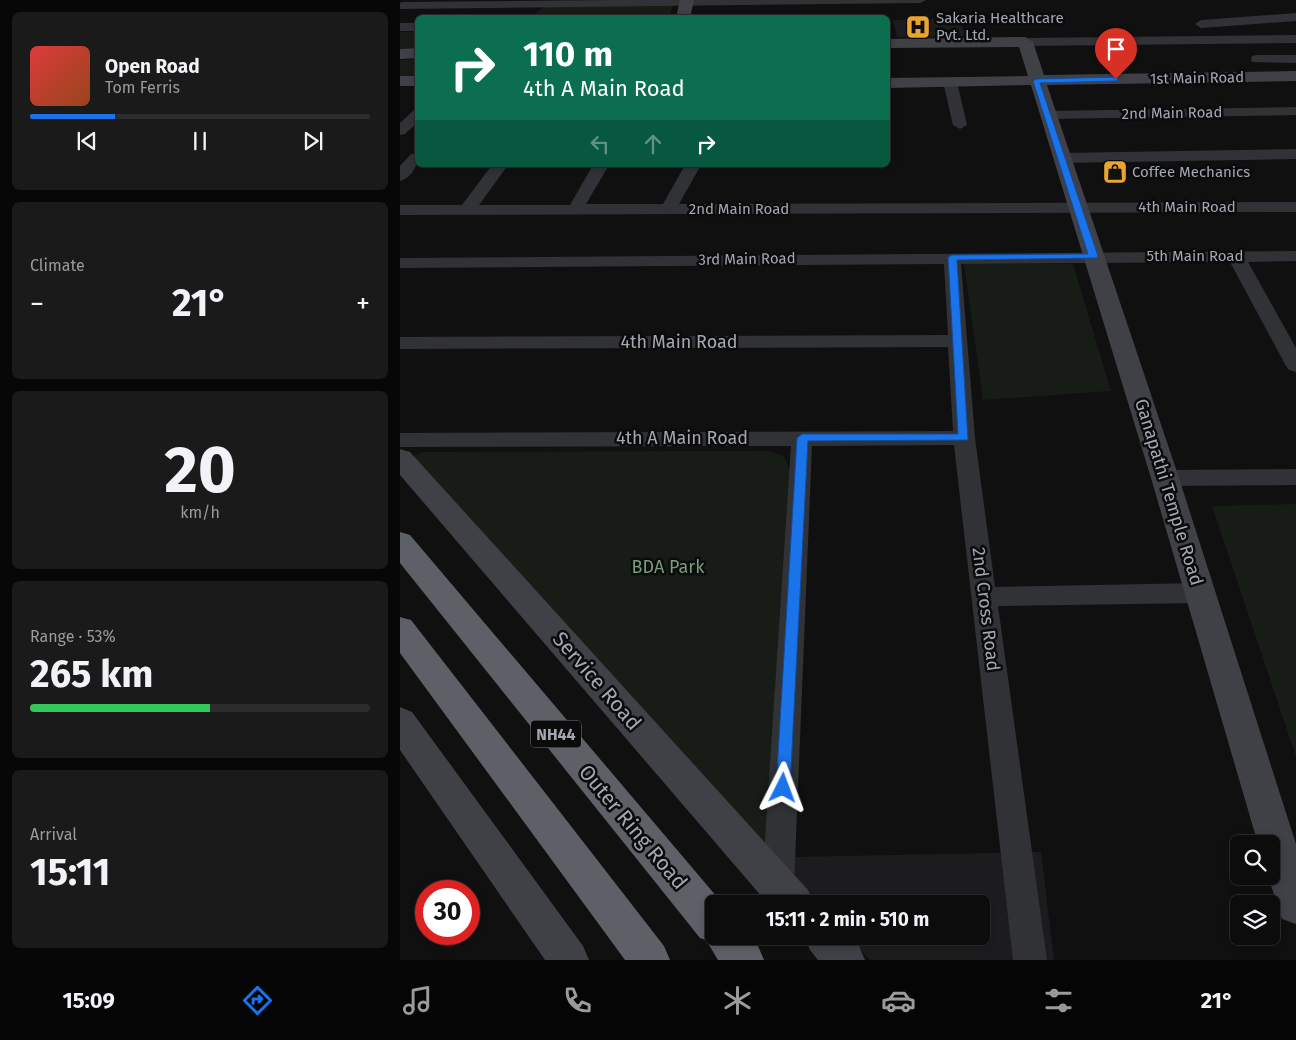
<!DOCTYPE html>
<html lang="en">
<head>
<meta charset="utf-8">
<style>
	body { margin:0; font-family:"Fira Sans",sans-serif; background:#1a1a1b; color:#f1f3f6; height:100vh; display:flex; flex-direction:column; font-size:19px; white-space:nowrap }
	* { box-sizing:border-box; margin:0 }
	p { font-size:16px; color:#9a9b9d }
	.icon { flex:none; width:28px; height:28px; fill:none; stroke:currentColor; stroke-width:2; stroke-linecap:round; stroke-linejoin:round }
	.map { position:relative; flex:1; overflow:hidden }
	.drawer { display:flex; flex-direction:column; gap:12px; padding:12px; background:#070707; width:400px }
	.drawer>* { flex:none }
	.banner { position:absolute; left:15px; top:15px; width:475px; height:152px; border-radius:8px; box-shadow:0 2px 8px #0003,0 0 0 1px #2c2c2e; background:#0b6e4f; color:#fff; overflow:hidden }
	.tools { position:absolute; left:830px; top:835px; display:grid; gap:10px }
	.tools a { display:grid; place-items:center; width:50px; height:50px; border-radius:8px; background:#0c0c0d; box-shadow:0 2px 8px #0003,0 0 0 1px #2c2c2e; font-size:25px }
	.speed { position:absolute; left:15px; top:880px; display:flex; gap:10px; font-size:25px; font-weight:700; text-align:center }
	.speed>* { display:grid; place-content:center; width:65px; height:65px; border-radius:50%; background:#0c0c0d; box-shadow:0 2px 8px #0003,0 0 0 1px #2c2c2e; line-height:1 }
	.speed .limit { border:8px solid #d22; background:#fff; color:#111 }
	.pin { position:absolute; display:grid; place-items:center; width:42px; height:42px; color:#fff; margin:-51px -21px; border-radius:50% 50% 50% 0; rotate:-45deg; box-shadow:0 0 5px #0007 }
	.pin .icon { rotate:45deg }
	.me { position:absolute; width:55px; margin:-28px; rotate:3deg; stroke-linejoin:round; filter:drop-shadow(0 0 4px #0008) }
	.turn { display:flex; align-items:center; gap:18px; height:105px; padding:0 25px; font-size:22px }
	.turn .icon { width:65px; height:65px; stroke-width:2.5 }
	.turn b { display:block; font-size:35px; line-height:42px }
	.lanes { display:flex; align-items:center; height:48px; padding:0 25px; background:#0003; justify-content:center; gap:25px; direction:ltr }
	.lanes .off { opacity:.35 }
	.big { font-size:38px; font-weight:700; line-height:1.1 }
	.drawer .card { flex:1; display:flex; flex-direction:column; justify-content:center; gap:8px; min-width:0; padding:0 18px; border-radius:8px; background:#1a1a1b }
	.drawer .dial { align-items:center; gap:0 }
	.dial b { font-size:65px; line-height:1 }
	.song { display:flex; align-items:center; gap:15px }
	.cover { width:60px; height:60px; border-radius:8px; background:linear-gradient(135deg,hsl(0 70% 55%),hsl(20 70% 35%)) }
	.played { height:5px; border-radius:2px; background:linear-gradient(90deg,#1a73e8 25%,#2c2c2e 25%) }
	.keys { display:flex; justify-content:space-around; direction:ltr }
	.heat { display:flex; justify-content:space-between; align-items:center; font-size:28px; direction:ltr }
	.charge { height:8px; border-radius:4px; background:linear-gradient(90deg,#34c759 53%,#2c2c2e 0) }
	.trip { position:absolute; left:305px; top:895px; width:285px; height:50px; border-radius:8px; background:#0c0c0d; box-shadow:0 2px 8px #0003,0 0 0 1px #2c2c2e; font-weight:700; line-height:50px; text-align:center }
	.dock { display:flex; height:80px; justify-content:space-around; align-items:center; background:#050505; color:#9a9b9d }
	.dock .icon { width:35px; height:35px }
	.dock .on { color:#1a73e8 }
	.dock b { font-size:22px; color:#f1f3f6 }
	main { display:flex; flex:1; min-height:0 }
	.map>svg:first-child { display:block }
	.built { fill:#1c1c1e }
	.green { fill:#171c17 }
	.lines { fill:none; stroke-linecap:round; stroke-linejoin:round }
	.street { fill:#313236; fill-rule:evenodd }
	.secondary { fill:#3f4146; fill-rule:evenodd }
	.highway { fill:#5e6067; fill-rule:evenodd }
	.route { fill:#1a73e8; stroke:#114b97 }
	.labels { text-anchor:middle; stroke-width:5; stroke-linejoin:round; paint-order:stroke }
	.far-poi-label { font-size:15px; fill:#a2a7b2; stroke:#0b0b0c; text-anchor:start }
	.far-street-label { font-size:15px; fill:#a2a7b2; stroke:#0b0b0c }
	.shield { fill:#0b0b0c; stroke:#757880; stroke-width:1 }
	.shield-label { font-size:16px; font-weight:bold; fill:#a2a7b2 }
	.street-label { font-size:18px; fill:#a2a7b2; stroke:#0b0b0c }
	.park-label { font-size:18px; fill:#799c7a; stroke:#0b0b0c }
	.near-street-label { font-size:21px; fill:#a2a7b2; stroke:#0b0b0c }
</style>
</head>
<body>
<main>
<section class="drawer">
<div class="card">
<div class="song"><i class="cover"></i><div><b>Open Road</b><p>Tom Ferris</p></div></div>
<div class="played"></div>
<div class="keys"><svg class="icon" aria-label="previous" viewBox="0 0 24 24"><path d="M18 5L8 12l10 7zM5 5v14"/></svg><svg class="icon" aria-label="pause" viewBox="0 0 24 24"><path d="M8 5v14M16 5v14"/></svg><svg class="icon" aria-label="next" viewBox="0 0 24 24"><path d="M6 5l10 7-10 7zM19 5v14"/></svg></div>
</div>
<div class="card"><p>Climate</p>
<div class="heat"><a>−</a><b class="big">21°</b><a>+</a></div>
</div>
<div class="card dial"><b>20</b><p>km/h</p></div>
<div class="card"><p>Range · 53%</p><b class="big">265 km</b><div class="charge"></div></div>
<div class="card"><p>Arrival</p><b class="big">15:11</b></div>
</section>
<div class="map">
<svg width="896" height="960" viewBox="0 0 896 960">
	<rect width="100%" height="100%" fill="#101011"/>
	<path class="built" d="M 559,18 L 566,36 L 497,37 L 493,20 Z
		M 641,852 L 654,960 L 470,960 L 447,936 L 581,936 L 581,904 L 416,904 L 394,882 L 393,857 Z"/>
	<path class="green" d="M 273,5 L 269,17 L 130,18 L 145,6 Z
		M 0,32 L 17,32 L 17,48 L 0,49 Z
		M 17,59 L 17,80 L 0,80 L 0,60 Z
		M 564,264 L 673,264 L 711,391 L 583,400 Z
		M 368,451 L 384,456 L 390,471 L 369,851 L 15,463 L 14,455 L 25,452 Z
		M 896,504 L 896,757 L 812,506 Z"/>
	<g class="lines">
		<path class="street" d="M 218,0 L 526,0 L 520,3 L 0,9 L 0,3 L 2,2 Z
			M 896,13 L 896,21 L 801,28 L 795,24 L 801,20 Z
			M 0,23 L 18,23 L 18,31 L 0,31 Z
			M 896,35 L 896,43 L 625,46 L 619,42 L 625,38 Z
			M 857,55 L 896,55 L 896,63 L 852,62 L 851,59 L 852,56 Z
			M 550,78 L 557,82 L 567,125 L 560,129 L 553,125 L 543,82 Z
			M 896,107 L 896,115 L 647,119 L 640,115 L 647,111 Z
			M 18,110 L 18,122 L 5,134 L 0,135 L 0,123 L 13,111 Z
			M 896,149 L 896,159 L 661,163 L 653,158 L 661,153 Z
			M 18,153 C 18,165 13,177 0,181 L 0,166 L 11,154 Z
			M 92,165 L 108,165 L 79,205 L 170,205 L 193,165 L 209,165 L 186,204 L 263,204 L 285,165 L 301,165 L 279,204 L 896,202 L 896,212 L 0,215 L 0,205 L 62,205 Z
			M 896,251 L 896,261 L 848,262 L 896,348 L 896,372 L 889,370 L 886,366 L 830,262 L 561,264 L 575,438 L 595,587 L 800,583 L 809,586 L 813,593 L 809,600 L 800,603 L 598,606 L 647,960 L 613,960 L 554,445 L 412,446 L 394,885 L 389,896 L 378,900 L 367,896 L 362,885 L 391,446 L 0,447 L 0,433 L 553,431 L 548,347 L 0,349 L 0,337 L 548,335 L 544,264 L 0,268 L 0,258 Z
			M 896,469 L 896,485 L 765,486 L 757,483 L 754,478 L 757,473 L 765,470 Z"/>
		<path class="secondary" d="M 280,0 L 294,0 L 290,18 L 276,18 Z
			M 625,37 L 633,42 L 644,75 L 896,71 L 896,81 L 647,85 L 779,478 L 896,844 L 896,924 L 882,919 L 868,876 L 871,876 L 871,844 L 858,844 L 751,478 L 631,85 L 488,88 L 488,78 L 628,76 L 619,47 L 488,48 L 488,39 Z
			M 18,48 L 18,58 L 0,59 L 0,49 Z
			M 0,76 L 18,76 L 18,86 L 0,86 Z
			M 0,449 L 10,452 L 408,890 L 414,904 L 368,904 L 0,475 Z
			M 0,707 L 12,712 L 183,946 L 189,960 L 145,960 L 0,750 Z
			M 404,936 L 451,936 L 459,946 L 465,960 L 418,960 L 410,950 Z"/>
		<path class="highway" d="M 0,532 L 10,535 L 323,904 L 314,904 L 314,936 L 350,936 L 358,946 L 364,960 L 318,960 L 306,940 L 300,938 L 0,563 Z
			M 0,617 L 11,620 L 264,946 L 270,960 L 225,960 L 0,653 Z"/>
	</g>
	<path class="route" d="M 716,77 L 719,81 L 640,83 L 698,256 L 696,258 L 557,260 L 568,440 L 408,441 L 390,788 L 388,792 L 383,794 L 378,792 L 376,788 L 397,438 L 402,434 L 558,434 L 548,257 L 552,255 L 688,254 L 633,81 L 636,79 Z"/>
	<defs>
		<symbol id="hospital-square" viewBox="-11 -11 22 22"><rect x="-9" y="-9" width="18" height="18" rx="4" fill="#eaa430" stroke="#0b0b0c"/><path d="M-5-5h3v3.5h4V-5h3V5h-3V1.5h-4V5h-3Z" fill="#111"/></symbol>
		<symbol id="shop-square" viewBox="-11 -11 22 22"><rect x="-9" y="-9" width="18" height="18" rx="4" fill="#eaa430" stroke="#0b0b0c"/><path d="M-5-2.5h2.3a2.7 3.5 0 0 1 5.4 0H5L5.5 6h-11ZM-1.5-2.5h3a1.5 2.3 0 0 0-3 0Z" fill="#111"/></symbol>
	</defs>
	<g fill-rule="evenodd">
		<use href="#hospital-square" x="504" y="13" width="28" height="28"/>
		<use href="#shop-square" x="701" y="158" width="28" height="28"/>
	</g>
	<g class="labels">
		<g class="far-poi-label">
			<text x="536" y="23">Sakaria Healthcare<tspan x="536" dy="17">Pvt. Ltd.</tspan></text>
			<text x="732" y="177">Coffee Mechanics</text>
		</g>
		<g class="far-street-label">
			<text transform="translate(797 78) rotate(-1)" y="5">1st Main Road</text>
			<text transform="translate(772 113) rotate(-1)" y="5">2nd Main Road</text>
			<text x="787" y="212">4th Main Road</text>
			<text x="339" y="214">2nd Main Road</text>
			<text x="795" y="261">5th Main Road</text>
			<text transform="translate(347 259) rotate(-1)" y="5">3rd Main Road</text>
		</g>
		<rect class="shield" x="131" y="720.5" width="50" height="27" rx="4"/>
		<g class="shield-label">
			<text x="156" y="740">NH44</text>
		</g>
		<g class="street-label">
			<text x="279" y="348">4th Main Road</text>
			<text x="282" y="444">4th A Main Road</text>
			<text transform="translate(769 492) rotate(73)" y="6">Ganapathi Temple Road</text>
			<text transform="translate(586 609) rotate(83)" y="6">2nd Cross Road</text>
		</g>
		<g class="park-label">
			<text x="268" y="573">BDA Park</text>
		</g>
		<g class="near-street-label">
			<text transform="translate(197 681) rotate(49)" y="7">Service Road</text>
			<text transform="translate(233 827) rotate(50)" y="7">Outer Ring Road</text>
		</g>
	</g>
</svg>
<div class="tools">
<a><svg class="icon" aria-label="search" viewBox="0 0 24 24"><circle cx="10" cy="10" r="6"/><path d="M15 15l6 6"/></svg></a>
<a><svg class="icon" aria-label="layers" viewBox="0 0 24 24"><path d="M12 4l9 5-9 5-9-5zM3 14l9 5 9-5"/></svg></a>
</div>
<div class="speed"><div class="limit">30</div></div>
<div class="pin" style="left:716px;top:79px;background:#d93025"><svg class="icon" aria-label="arrive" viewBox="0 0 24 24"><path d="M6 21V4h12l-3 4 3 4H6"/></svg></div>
<svg class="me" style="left:383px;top:788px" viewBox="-20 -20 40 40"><path d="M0-17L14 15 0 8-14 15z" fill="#1a73e8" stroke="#fff" stroke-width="4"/></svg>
<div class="trip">15:11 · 2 min · 510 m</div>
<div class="banner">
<div class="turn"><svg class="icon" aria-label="right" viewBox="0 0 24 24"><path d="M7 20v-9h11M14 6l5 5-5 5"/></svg><div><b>110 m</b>4th A Main Road</div></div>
<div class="lanes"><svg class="icon off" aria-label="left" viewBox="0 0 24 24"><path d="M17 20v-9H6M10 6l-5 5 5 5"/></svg><svg class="icon off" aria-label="ahead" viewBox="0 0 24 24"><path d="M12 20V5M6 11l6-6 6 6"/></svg><svg class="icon" aria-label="right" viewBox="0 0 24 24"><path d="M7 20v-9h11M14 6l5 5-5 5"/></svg></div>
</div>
</div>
</main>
<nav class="dock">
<b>15:09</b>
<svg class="icon on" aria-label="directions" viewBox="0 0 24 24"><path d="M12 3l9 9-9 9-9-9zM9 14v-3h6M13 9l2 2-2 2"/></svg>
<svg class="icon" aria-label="music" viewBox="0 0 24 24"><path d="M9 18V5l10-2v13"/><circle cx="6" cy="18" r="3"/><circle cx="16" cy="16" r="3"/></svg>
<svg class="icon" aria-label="phone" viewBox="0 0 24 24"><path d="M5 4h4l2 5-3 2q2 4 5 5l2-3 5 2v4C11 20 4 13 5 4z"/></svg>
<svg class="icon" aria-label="climate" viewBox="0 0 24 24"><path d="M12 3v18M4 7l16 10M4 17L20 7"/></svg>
<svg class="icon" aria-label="car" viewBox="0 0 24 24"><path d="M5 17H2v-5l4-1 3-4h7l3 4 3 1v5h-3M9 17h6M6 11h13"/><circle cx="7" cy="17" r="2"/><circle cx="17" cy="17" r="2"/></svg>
<svg class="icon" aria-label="filters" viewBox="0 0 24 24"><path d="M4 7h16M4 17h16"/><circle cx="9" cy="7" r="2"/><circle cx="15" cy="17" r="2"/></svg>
<b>21°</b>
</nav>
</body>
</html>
